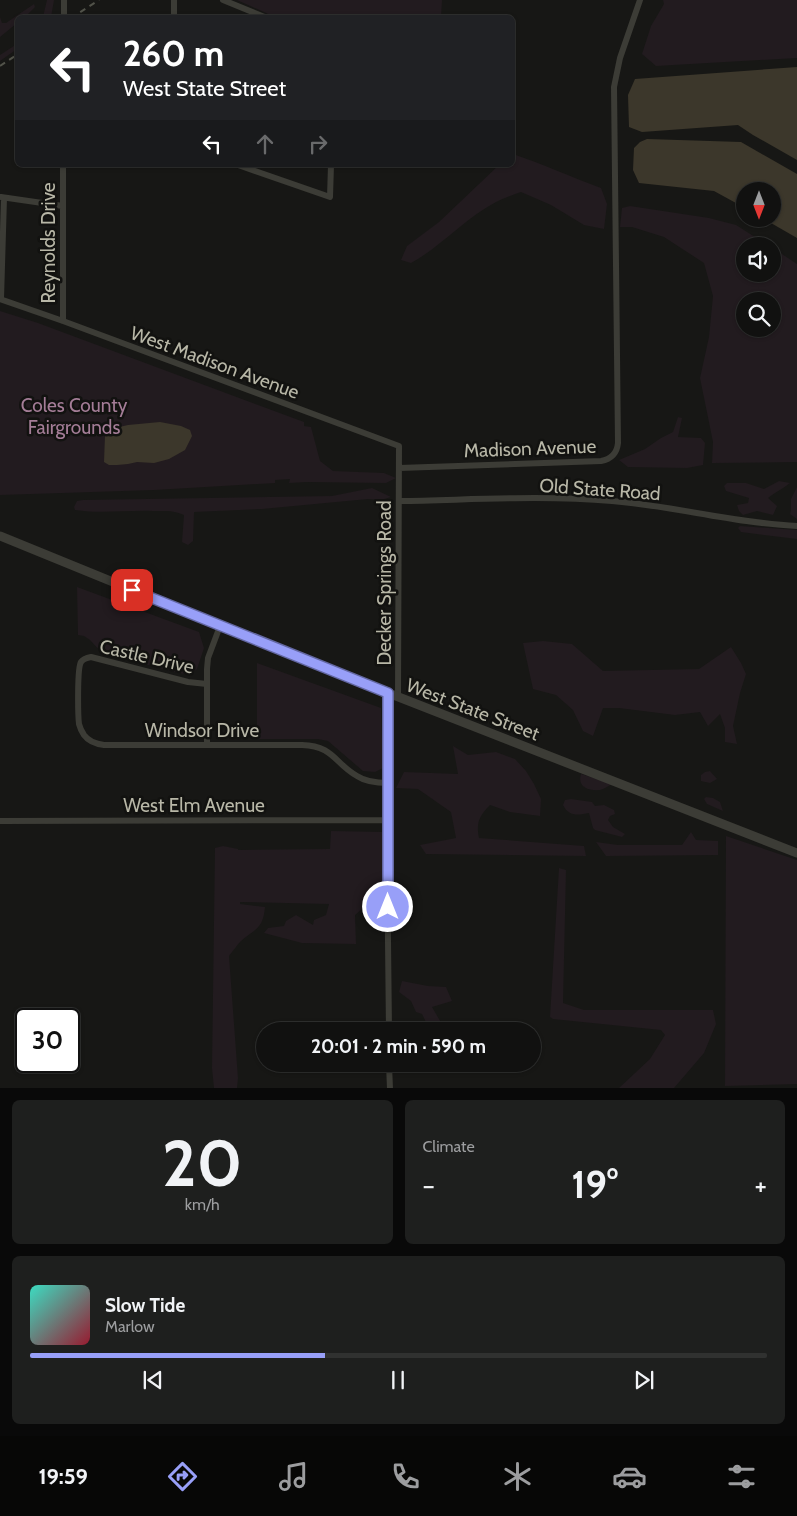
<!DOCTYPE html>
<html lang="en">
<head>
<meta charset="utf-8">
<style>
	body { margin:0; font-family:Cabin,sans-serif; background:#1e1f1e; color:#f1f3f6; height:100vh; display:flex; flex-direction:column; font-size:19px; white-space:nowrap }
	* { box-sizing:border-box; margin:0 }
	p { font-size:16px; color:#9c9d9f }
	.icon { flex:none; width:28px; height:28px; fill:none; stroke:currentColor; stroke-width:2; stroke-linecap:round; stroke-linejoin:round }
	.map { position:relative; height:1088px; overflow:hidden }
	.sheet { display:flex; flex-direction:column; gap:12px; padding:12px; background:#090909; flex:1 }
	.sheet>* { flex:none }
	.top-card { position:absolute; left:15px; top:15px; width:500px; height:152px; border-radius:8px; box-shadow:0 1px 4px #0004,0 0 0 1px #303130; background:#202124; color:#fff; overflow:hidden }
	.needle { width:32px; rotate:180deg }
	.controls { position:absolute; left:736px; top:182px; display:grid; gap:10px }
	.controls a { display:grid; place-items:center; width:45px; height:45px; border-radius:50%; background:#111110; box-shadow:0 1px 4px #0004,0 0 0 1px #303130; font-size:25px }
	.speed { position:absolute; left:15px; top:1008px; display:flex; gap:10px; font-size:25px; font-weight:700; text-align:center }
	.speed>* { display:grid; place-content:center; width:65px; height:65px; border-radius:50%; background:#111110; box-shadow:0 1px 4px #0004,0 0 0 1px #303130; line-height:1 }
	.speed .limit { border:2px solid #111; border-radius:8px; background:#fff; color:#111 }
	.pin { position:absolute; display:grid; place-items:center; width:42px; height:42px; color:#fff; margin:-21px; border-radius:10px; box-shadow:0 2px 8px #0006 }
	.me { position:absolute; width:55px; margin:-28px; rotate:0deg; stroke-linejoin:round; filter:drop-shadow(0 0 4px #0008) }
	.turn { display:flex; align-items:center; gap:18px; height:105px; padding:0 25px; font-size:22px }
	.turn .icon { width:65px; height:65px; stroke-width:2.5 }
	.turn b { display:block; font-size:35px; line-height:42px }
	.lanes { display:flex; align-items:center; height:48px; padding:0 25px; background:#0003; justify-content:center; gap:25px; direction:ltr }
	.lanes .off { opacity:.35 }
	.big { font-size:38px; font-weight:700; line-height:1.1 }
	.sheet .tile { flex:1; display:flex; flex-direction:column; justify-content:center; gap:8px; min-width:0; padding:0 18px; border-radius:8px; background:#1e1f1e }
	.sheet .dial { align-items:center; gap:0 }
	.dial b { font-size:65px; line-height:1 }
	.song { display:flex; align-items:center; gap:15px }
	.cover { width:60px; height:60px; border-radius:8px; background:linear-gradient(135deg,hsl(170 70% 55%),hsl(350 70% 35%)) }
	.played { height:5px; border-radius:2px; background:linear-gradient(90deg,#989ff8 40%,#303130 40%) }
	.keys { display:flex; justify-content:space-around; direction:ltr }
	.heat { display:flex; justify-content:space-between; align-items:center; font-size:28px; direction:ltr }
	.sheet .tiles { flex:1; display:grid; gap:12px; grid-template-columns:1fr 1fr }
	.tile:last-child { grid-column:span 2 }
	.trip { position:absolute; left:256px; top:1022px; width:285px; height:50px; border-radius:25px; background:#111110; box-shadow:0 1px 4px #0004,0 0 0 1px #303130; font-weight:700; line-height:50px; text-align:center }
	.tabs { display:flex; height:80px; justify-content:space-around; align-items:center; background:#070706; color:#9c9d9f }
	.tabs .icon { width:35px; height:35px }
	.tabs .active { color:#989ff8 }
	.tabs b { font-size:22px; color:#f1f3f6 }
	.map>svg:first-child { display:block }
	.green { fill:#221b1f; fill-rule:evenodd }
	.water { fill:#3c372b }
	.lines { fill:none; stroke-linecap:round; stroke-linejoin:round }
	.minor { stroke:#3c3c36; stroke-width:6 }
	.tertiary { stroke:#3c3c36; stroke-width:9 }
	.rail { stroke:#515249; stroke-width:2; stroke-dasharray:6 5; stroke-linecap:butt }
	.route-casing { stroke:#6367a1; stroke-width:12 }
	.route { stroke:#989ff8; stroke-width:9 }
	.labels { text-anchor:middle; stroke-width:5; stroke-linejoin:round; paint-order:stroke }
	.street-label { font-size:19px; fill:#b8b7a7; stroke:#121210 }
	.park-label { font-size:19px; fill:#a47d97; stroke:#121210 }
</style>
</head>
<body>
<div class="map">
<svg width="797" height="1089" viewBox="0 0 797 1089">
	<rect width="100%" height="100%" fill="#171715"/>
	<path class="green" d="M 47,0 L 54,0 L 51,17 L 43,17 Z
		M 237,0 L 442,0 L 441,17 L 275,17 Z
		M 663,0 L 797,0 L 797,58 L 656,66 L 642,54 L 651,26 L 664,4 Z
		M 34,4 L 35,7 L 25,17 L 18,18 L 17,23 L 0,37 L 0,17 L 2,23 L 6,23 Z
		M 17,44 L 17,49 L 0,61 L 0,55 Z
		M 513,154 C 543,164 571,177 601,188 L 607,204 L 604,229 L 584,225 L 551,205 L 521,192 C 513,195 504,198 496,202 C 465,218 442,246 411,263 L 401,260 L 407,246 L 439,222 L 499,165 L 512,165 Z
		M 630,206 L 709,218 L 736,225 L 769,246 L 745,246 L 745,274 L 772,274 L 773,248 L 797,264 L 797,462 L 712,463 L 713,442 L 700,378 L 709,337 L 713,296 L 704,263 L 664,237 L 632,227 L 620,227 L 622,208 ZM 745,301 L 772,301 L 772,329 L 745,329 Z
		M 0,311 L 38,323 L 304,422 L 304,426 L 311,427 L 320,461 L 333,471 L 384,473 L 396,478 L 386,483 L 307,482 L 289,483 L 290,479 L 275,480 L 275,483 L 154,490 L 0,495 Z
		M 678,417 L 682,418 L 678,437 L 701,438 L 705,443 L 703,465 L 687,468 L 628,467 L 619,460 L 645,449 L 661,438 L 673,432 Z
		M 779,481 L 790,483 C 783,489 775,492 768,498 L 777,506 L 773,515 L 757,511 L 743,515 L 739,511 L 737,505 L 748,503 L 749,498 L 726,491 L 724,486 L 727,483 L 746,483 L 764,489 Z
		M 797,487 L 797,519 L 790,514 L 791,510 L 791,499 Z
		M 372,488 L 391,497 L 381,500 L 368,499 L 262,509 L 194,512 L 193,541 L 188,545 L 182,542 L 184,515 C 174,510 164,511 153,511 C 127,510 101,514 75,510 L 74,507 L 77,501 L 83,500 L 332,496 Z
		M 740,526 L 797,530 L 797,539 L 741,532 L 738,528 Z
		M 77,587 L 199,632 L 204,648 L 197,669 L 193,672 L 185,674 L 175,672 L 102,653 L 90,640 L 84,636 L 78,635 Z
		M 543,641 L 572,644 L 603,671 L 699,669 L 731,647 L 741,663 L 746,674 L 740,693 L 733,726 L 737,744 L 725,742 L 725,728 L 720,714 L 708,726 L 700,712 L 675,715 L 619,708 L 603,708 L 593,736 L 583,731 L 573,710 L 556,695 L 533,689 L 523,643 Z
		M 257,663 L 381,708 L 383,768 L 375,772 L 363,771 L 328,741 L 318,739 L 257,739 Z
		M 453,746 L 468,755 L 496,752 L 515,759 L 526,771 L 534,784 L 541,799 L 540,816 L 510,812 L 490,805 C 479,816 476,823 479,838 L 584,846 L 586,856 L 426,854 L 420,845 L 456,838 L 451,812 L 418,789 L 396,788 L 404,772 L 458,774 Z
		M 710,771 L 717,779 L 710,783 L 701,781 L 701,775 L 705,772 Z
		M 581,774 L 612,784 C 608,786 604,789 600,790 C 588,791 577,787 581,774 Z
		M 706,797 L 713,798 L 720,802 L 723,811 L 707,804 L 704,799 Z
		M 571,799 L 592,802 L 595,806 L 604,805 L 614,810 L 615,814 L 610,816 L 608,820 L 613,827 L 625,834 L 622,837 L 595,830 L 593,828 L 589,813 C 578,815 569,817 563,805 L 565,800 Z
		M 331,831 L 383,832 L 384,904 L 364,904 L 362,909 L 355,915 L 356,944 L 302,943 L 264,933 L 268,928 L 284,926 L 286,921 L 296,915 L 313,925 L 314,920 L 326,915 L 329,904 L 240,902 L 240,904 L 265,907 C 263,929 256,928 241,941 C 237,945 233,951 229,956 L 238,1078 L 237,1088 L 214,1088 L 212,1068 L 215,848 L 223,846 L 238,849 L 238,850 L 330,849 Z
		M 691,832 L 696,840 L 718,841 L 718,855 L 606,856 L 596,842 L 618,845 L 682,845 Z
		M 726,836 L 797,860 L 797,1084 L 725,1086 Z
		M 559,868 L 566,870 L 563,1003 L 584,1010 L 713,1010 L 716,1024 L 704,1053 L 674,1088 L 619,1088 L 650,1059 L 665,1035 L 661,1030 L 553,1019 L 550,1017 Z
		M 402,981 L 428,986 L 446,987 L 452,1001 L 432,1007 L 443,1026 L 450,1030 L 450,1031 L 428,1031 L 428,1026 L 422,1014 L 416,1012 L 411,1001 L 399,992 Z"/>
	<path class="water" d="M 797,67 L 797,160 L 753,135 L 738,125 L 642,132 L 629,127 L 628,95 L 635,79 Z
		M 647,139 L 741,142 L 797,174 L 797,238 L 764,219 L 772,219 L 772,191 L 745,191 L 745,208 L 714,191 L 639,183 L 633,170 L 634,148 L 640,142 Z
		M 160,422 L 181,426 L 190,430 L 192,436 L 185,450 L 169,459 L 154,463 L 137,462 L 128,464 L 117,465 L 109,465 L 104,462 L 105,436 L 111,429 L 128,425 Z"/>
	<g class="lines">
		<path class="minor" d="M 174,0 L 174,18
			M 223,0 L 267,18
			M 64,18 L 64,0
			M 63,165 L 63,321
			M 238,165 L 330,197 L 331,165
			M 1,197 L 63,206
			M 0,299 L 63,321 L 399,446 L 398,697
			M 1,299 L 4,198
			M 399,468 L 601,461 C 612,459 617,453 618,443 L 614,87 L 620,58 L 640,0
			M 399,501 C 470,500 541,495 612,501 C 674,506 734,523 797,526
			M 207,684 L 188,682 L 91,657 C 86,658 83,659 81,662 C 77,668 78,716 79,724 C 80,728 82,732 84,735 C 89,742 96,744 104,745 L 302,745 C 334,746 334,763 357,776 C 366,782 377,783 388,783
			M 388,693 L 387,849 L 389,1031
			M 207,745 L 207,669 L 208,658 L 220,626
			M 0,821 L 387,820
			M 389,1064 L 390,1089"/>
		<path class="tertiary" d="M 0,536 L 304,660 L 797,853"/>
		<path class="rail" d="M 71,18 L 99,0
			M 0,66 L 18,54"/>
	</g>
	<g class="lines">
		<defs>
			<path id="route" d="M 132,590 L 388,693 L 388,907"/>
		</defs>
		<use href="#route" class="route-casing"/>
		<use href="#route" class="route"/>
	</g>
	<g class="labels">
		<g class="street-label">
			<text transform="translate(48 243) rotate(-90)" y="7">Reynolds Drive</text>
			<text transform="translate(215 362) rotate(20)" y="7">West Madison Avenue</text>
			<text transform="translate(530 448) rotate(-2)" y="7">Madison Avenue</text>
			<text transform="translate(600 489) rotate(4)" y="7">Old State Road</text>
			<text transform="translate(384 583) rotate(-90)" y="7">Decker Springs Road</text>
			<text transform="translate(147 656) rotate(13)" y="7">Castle Drive</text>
			<text transform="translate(473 709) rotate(21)" y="7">West State Street</text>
			<text x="202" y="737">Windsor Drive</text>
			<text x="194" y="812">West Elm Avenue</text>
		</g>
		<g class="park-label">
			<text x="74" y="412">Coles County<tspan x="74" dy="22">Fairgrounds</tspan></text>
		</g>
	</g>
</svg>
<div class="controls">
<a><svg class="needle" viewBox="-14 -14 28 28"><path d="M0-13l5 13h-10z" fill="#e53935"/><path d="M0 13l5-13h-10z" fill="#9c9d9f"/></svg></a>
<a><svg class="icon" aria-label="sound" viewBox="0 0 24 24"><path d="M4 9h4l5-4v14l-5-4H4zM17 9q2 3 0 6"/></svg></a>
<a><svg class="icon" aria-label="search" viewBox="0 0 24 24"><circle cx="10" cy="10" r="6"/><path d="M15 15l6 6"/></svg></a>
</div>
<div class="speed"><div class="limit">30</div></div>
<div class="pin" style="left:132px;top:590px;background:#d93025"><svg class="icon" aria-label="arrive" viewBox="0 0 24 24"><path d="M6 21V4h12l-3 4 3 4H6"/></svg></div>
<svg class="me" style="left:388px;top:907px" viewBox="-20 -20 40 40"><circle r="17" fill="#989ff8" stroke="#fff" stroke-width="3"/><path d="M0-11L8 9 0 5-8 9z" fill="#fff"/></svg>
<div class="trip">20:01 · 2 min · 590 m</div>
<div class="top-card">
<div class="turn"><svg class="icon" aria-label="left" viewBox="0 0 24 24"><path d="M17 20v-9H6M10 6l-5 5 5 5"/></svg><div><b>260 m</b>West State Street</div></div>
<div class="lanes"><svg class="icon" aria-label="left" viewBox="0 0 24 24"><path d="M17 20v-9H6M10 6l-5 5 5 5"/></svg><svg class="icon off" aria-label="ahead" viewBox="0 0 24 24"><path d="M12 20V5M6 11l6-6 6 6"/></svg><svg class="icon off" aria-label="right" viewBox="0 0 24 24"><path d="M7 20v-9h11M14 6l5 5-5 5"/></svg></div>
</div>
</div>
<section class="sheet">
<div class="tiles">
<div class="tile dial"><b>20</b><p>km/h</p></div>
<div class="tile"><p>Climate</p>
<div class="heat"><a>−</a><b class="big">19°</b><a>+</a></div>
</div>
<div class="tile">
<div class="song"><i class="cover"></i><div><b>Slow Tide</b><p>Marlow</p></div></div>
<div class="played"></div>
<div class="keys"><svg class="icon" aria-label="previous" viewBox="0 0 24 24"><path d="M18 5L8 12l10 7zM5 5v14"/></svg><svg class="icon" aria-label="pause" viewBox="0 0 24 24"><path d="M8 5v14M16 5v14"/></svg><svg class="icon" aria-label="next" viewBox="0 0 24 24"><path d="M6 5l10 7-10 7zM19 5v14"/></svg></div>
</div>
</div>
</section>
<nav class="tabs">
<b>19:59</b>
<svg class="icon active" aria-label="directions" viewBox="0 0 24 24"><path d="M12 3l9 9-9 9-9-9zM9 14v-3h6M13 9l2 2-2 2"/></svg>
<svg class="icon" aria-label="music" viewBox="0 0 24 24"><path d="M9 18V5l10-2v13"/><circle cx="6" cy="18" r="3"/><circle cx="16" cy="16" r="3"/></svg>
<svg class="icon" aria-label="phone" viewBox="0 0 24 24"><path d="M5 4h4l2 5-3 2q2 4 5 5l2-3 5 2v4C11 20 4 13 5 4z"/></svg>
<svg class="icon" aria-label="climate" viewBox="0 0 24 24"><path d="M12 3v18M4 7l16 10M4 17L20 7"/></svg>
<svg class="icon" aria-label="car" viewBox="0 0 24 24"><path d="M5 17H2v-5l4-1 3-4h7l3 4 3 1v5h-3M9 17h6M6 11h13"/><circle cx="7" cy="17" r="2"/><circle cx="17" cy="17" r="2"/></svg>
<svg class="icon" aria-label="filters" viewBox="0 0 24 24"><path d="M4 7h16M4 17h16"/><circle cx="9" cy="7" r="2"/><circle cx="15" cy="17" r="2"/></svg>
</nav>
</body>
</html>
